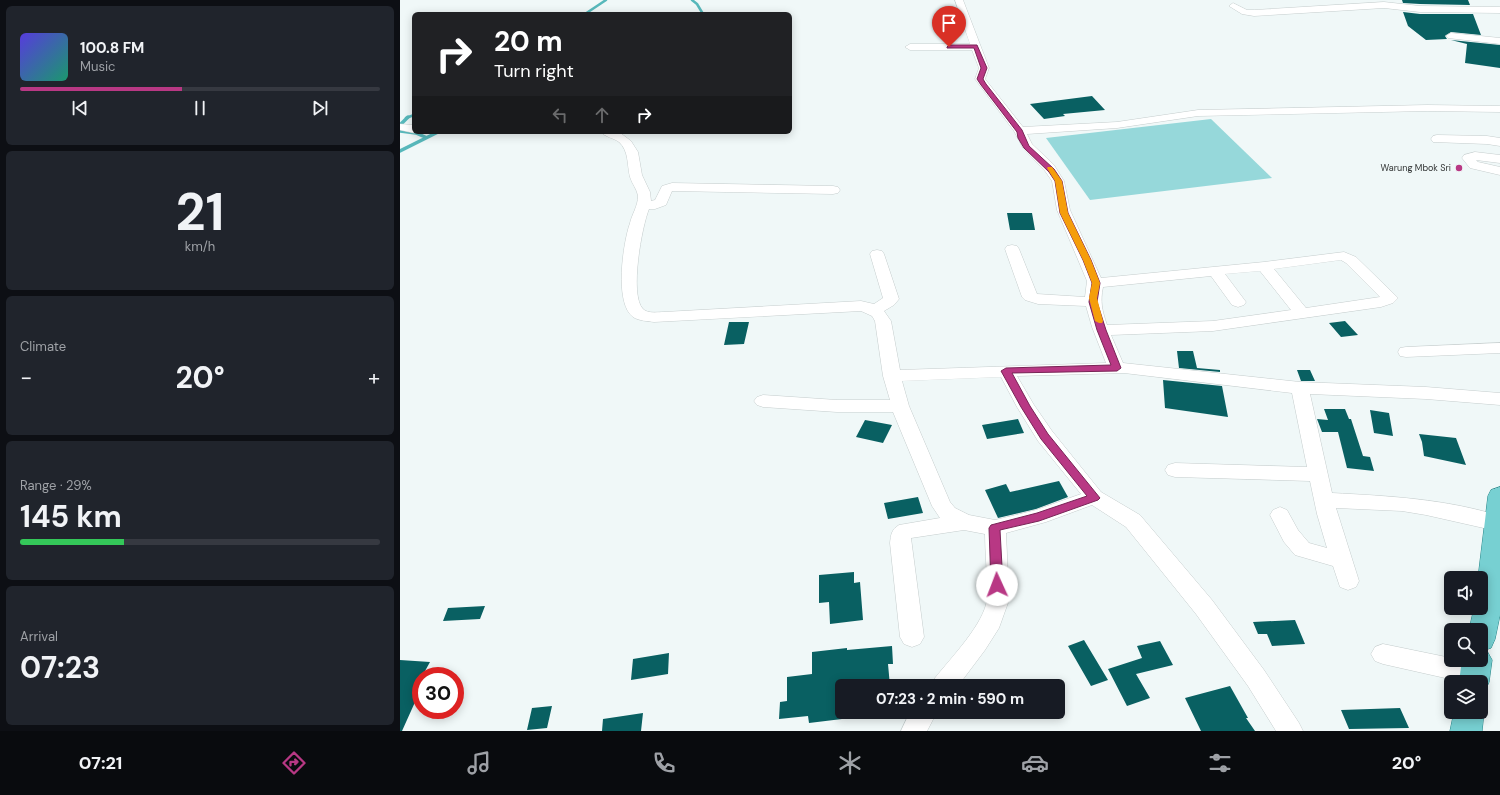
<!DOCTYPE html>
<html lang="en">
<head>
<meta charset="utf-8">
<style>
	body { margin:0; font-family:"DM Sans",sans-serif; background:#20242c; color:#f1f3f6; height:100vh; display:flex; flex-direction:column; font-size:15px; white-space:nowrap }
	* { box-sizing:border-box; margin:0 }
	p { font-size:13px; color:#9ea1a6 }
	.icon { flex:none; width:22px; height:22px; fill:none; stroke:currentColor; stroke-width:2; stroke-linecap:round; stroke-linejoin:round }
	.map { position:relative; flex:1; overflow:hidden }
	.side { display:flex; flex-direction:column; gap:6px; padding:6px; background:#0d0f14; width:400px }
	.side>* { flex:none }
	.banner { position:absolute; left:12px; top:12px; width:380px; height:122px; border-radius:6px; box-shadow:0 2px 10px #0003; background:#202124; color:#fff; overflow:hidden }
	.controls { position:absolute; left:1044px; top:571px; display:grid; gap:8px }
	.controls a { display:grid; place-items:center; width:44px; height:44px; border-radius:6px; background:#171b24; box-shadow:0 2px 10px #0003; font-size:20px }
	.speed { position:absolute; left:12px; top:667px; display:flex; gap:8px; font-size:20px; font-weight:700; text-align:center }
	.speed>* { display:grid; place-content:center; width:52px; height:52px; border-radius:50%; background:#171b24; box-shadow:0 2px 10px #0003; line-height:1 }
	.speed .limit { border:6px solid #d22; background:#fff; color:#111 }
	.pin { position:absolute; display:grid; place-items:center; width:34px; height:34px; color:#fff; margin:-41px -17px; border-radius:50% 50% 50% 0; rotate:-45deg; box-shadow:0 0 4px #0007 }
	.pin .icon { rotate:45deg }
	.me { position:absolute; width:44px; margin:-22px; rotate:358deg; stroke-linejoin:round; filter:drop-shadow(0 0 3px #0008) }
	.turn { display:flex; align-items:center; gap:14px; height:84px; padding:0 16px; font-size:18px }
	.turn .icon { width:52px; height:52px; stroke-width:2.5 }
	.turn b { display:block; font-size:28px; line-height:34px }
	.lanes { display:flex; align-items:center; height:38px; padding:0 16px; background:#0003; justify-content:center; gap:20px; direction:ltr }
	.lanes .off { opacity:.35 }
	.big { font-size:30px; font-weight:700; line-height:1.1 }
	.side .widget { flex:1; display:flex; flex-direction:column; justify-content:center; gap:6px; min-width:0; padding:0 14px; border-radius:6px; background:#20242c }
	.side .dial { align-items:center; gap:0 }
	.dial b { font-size:52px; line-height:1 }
	.song { display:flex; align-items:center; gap:12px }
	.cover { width:48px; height:48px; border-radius:6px; background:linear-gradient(135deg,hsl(250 70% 55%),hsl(160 70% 35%)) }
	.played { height:4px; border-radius:2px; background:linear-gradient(90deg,#b83884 45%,#363941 45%) }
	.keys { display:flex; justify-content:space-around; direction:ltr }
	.heat { display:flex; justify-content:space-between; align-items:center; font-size:22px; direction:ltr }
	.charge { height:6px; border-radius:3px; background:linear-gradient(90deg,#34c759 29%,#363941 0) }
	.trip { position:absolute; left:435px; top:679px; width:230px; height:40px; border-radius:6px; background:#171b24; box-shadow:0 2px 10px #0003; font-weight:700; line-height:40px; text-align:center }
	.tab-bar { display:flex; height:64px; justify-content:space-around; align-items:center; background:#090b0e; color:#9ea1a6 }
	.tab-bar .icon { width:28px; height:28px }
	.tab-bar .current { color:#b83884 }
	.tab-bar b { font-size:18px; color:#f1f3f6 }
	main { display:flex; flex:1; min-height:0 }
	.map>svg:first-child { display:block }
	.green { fill:#96d8da }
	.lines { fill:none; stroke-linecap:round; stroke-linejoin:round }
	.stream-far1 { stroke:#57b8bb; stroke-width:2.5 }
	.stream { stroke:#57b8bb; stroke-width:3.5 }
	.building { fill:#096062 }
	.minor-casing { stroke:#c5cdcd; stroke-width:1 }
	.major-casing { stroke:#248587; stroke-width:1 }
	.minor { fill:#fff; fill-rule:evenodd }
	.major { fill:#77d0d2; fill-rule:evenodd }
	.route { fill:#b83884; stroke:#782456 }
	.slow { fill:#f59e0b }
	.poi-dot { fill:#b83884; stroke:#f0f8f8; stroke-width:1.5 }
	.labels { text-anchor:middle; stroke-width:4; stroke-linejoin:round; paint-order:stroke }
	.far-poi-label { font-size:9px; fill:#313434; stroke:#f0f8f8; text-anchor:end }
</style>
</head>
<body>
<main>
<section class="side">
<div class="widget">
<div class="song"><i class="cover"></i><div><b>100.8 FM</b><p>Music</p></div></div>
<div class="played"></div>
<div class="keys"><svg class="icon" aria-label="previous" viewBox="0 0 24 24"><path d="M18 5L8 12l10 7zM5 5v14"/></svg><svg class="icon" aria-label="pause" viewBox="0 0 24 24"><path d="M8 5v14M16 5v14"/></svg><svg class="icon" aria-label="next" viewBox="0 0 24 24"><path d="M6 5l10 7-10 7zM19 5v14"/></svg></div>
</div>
<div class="widget dial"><b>21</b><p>km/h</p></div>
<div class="widget"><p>Climate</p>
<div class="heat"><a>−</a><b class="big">20°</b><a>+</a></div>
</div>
<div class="widget"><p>Range · 29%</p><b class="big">145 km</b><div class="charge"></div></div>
<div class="widget"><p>Arrival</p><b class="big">07:23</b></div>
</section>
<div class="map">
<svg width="1100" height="731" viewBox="0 0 1100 731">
	<rect width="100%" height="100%" fill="#f0f8f8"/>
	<path class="green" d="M 811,119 L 872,178 L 690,200 L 646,138 Z"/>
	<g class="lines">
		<path class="stream-far1" d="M 292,0 L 297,4 L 303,14
			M 185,14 L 206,0
			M 6,118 L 14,115"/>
		<path class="stream" d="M 0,125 L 8,117
			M 0,131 L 16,133 L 25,137
			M 0,151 L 38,132"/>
	</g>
	<path class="building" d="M 1002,0 L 1068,0 L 1070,5 L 1020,4 L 1003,3 Z
		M 1003,12 L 1020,14 L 1073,14 L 1081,35 L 1051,32 L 1045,36 L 1047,39 L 1026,40 L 1008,26 Z
		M 1051,40 L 1100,45 L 1100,68 L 1065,63 L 1067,44 Z
		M 692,96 L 705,110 L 663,114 L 665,116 L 644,119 L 630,104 Z
		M 607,213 L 632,213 L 635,230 L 610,230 Z
		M 945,321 L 958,335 L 941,337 L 929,323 Z
		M 329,322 L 349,322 L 344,344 L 324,345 Z
		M 777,351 L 793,351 L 797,368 L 820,370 L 820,372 L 779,368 Z
		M 897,370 L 910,370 L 915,381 L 901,381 Z
		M 763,380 L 822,386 L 828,417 L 765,408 Z
		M 924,409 L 945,409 L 949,419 L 951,419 L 963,456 L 970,457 L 974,471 L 947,468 L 938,432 L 922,432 L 917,419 L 928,420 Z
		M 970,410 L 989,413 L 993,436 L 974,433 Z
		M 618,419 L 624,433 L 587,439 L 582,425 Z
		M 465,420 L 492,425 L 483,443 L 456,437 Z
		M 1019,434 L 1056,438 L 1066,465 L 1024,456 L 1022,442 Z
		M 659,481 L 668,497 L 636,509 L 598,518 L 585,490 L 606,484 L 610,492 Z
		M 518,497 L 523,513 L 488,519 L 484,503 Z
		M 454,572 L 454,583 L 460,582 L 463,620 L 430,624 L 429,602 L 419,603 L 419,575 Z
		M 85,606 L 80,619 L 43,621 L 48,608 Z
		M 895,620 L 905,644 L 872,646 L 867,634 L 858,634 L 853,622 Z
		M 684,640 L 708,680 L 691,686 L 668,646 Z
		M 760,641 L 773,665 L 736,674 L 750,698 L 727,706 L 708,669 L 742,658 L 737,646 Z
		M 492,646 L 493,664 L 488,664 L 490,686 L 442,686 L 442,719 L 409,723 L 408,716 L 379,719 L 380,702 L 387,701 L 387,677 L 412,674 L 412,652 L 447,648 L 447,650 Z
		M 269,653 L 268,674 L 231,680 L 233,659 Z
		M 0,660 L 30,662 L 14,691 L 20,691 L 2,731 L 0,731 Z
		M 830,686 L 848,718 L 846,718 L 855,731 L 801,731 L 785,698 Z
		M 152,706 L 147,728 L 127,730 L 132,708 Z
		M 1000,708 L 1009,728 L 949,729 L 941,710 Z
		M 243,713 L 241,731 L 202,731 L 203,719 Z"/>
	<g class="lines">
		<defs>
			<path id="minor" d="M 555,0 L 563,0 L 589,68 L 585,79 L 623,127 L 717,122 L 798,110 L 1027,105 L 1100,106 L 1100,112 L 1027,111 L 798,116 L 717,128 L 627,134 L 632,144 L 654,165 L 664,181 L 670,210 L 701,278 L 864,262 L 944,252 L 956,257 L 998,298 L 993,303 L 981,307 L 813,331 L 711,335 L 723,363 L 900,382 L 1026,387 L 1100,393 L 1100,405 L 1026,399 L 910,394 L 932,493 C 989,496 1046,499 1100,516 L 1100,530 L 1097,531 L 1026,515 L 1002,511 L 936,508 L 959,581 L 956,587 L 948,590 L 940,587 L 933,566 L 895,555 L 884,542 L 870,515 L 873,510 L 880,507 L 887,510 L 898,530 L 909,543 L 927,548 L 917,514 L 910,481 L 775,477 L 768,475 L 765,470 L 768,465 L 775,463 L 907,467 L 892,393 L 724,373 L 617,376 L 634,405 L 652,431 L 701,492 L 740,515 L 812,600 L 864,670 L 899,723 L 903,731 L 876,731 L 848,686 L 796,614 L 726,527 L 692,505 L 646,522 L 606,533 L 609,600 L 599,628 L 585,650 L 558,686 L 532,686 L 535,678 C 550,659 585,623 587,599 C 588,578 585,555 585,534 L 564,530 L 511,538 L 524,637 L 520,644 L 512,647 L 504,644 L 500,637 L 490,543 C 491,535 491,530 499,525 L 540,518 L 532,506 L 493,412 L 437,412 L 363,407 L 357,405 L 354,401 L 357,397 L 363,395 L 437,400 L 490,400 L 483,376 L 475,321 L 472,316 L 461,311 L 254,322 C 248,321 239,321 233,317 C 214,303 223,243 230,223 C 232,214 238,206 238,196 C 237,189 232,184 230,177 C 227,165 229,151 219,142 C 214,138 205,137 201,132 L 219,132 L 231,141 L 238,152 L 242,175 L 250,192 L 251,201 L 255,200 L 262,186 L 272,183 L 433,186 L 438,187 L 440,190 L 438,193 L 433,194 L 272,191 L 266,205 L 255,209 L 249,209 C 242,226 229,295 243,309 C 248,314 258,312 264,312 L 461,301 L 474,304 L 483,298 L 470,254 L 472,251 L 477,250 L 482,251 L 484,254 L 499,299 L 494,305 L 484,311 L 491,321 L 500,370 L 706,363 L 692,327 L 686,306 L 638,304 L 625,300 L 622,297 L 605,249 L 607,246 L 612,245 L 617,246 L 619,249 L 637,294 L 685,297 L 687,281 L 657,210 L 652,181 L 645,171 L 623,148 L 614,131 L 575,79 L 579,68 L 572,50 L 510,50 L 505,47 L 510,44 L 570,44 ZM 941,260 L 946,263 L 980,297 L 906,308 L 874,269 ZM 860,271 L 891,310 L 813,321 L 707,325 C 702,310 700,302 703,287 L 811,276 L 832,305 L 838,307 L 844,305 L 846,302 L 825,274 ZM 601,377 L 617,407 L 638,441 L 681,494 L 636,510 L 595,520 L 569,515 L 555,508 L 550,502 L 509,406 L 502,381 Z
				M 984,2 L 1020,6 L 1100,7 L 1100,13 L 1020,12 L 984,8 L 854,16 L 842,14 L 829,6 L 833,3 L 847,10 L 854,10 Z
				M 1051,33 L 1100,38 L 1100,44 L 1048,38 L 1046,36 Z
				M 0,124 L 14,125 L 14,132 L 16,132 L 14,133 L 0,130 Z
				M 1037,135 L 1087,136 L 1100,138 L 1100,146 L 1087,144 L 1033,142 L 1031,139 L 1033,136 Z
				M 1075,152 L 1100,155 L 1100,163 L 1076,160 L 1078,162 L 1100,167 L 1100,175 L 1070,168 L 1062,158 L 1064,155 Z
				M 1100,343 L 1100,353 L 1006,357 L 1000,356 L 998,352 L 1000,348 L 1006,347 Z
				M 983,644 L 1051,658 L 1051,660 L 1059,660 L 1083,666 L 1087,674 L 1083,682 L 1063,682 L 983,664 L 975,661 L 971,654 L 975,647 Z
				M 510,712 L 537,712 L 527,731 L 501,731 Z"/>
			<path id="major" d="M 1100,487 L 1100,615 L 1095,639 L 1091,648 L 1085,650 L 1087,651 L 1092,660 L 1089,682 L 1085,691 L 1081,693 L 1081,682 L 1059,682 L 1062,660 L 1081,660 L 1081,630 L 1069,630 L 1074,608 L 1081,608 L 1081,578 L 1078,578 L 1088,496 L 1091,490 Z
				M 1081,705 L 1084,712 L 1082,731 L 1050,731 L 1054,712 L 1081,712 Z"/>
		</defs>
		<use href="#minor" class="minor-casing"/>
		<use href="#major" class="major-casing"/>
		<use href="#minor" class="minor"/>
		<use href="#major" class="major"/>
	</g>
	<path class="route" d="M 549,45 L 577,45 L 587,68 L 583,79 L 586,84 L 622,130 L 629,146 L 654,169 L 662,181 L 668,213 L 691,260 L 700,283 L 697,302 L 706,330 L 721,368 L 717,371 L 612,373 L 630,406 L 648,434 L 700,498 L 698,500 L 639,521 L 600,530 L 603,585 L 601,589 L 597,590 L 593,589 L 591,585 L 589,528 L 591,525 L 637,513 L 687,496 L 641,439 L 621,407 L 601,371 L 606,368 L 711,365 L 697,330 L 689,302 L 692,283 L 683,260 L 660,213 L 655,181 L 649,172 L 624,148 L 618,138 L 617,132 L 581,85 L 577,79 L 581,68 L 574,48 L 547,48 L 547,47 Z"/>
	<path class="slow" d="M 648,167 L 652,167 L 662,181 L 668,213 L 691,260 L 700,283 L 697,298 L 703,321 L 702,323 L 699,323 L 695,321 L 689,298 L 692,283 L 683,260 L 660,213 L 655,181 L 647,168 Z"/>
	<circle class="poi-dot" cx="1059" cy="168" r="4"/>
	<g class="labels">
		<g class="far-poi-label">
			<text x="1051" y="171">Warung Mbok Sri</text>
		</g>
	</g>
</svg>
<div class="controls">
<a><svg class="icon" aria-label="sound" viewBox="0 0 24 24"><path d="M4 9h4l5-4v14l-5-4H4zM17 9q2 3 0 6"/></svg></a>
<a><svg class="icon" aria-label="search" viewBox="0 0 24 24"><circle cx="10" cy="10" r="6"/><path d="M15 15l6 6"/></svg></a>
<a><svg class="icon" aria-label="layers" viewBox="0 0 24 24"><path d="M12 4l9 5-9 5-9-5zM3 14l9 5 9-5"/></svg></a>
</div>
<div class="speed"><div class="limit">30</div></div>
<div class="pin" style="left:549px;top:47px;background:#d93025"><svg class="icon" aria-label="arrive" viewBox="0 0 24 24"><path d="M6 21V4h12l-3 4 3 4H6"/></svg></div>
<svg class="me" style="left:597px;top:585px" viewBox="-20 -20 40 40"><circle r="19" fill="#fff"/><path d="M0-13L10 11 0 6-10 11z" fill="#b83884"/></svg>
<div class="trip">07:23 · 2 min · 590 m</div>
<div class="banner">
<div class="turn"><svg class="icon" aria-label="right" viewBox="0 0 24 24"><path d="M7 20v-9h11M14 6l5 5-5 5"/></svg><div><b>20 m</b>Turn right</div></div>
<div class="lanes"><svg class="icon off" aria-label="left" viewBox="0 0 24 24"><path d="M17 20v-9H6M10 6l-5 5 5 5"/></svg><svg class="icon off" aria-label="ahead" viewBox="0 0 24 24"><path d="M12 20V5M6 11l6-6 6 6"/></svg><svg class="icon" aria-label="right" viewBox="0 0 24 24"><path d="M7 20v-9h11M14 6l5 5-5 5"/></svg></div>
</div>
</div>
</main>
<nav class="tab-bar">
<b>07:21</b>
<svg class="icon current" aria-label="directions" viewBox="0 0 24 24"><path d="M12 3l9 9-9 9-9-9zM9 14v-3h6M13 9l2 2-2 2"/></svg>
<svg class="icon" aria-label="music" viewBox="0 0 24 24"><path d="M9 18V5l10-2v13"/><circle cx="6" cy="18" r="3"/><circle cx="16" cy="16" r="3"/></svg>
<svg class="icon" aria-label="phone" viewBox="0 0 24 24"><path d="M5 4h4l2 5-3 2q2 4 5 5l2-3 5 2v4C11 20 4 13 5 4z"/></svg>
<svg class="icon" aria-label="climate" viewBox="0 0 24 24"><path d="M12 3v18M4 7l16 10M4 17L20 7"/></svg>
<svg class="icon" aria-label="car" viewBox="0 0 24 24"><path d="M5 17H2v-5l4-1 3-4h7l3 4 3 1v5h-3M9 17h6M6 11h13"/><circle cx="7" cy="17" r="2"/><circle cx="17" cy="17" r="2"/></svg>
<svg class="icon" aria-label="filters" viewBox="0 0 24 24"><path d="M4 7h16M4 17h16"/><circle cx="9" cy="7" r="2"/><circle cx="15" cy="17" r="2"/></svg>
<b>20°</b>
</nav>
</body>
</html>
